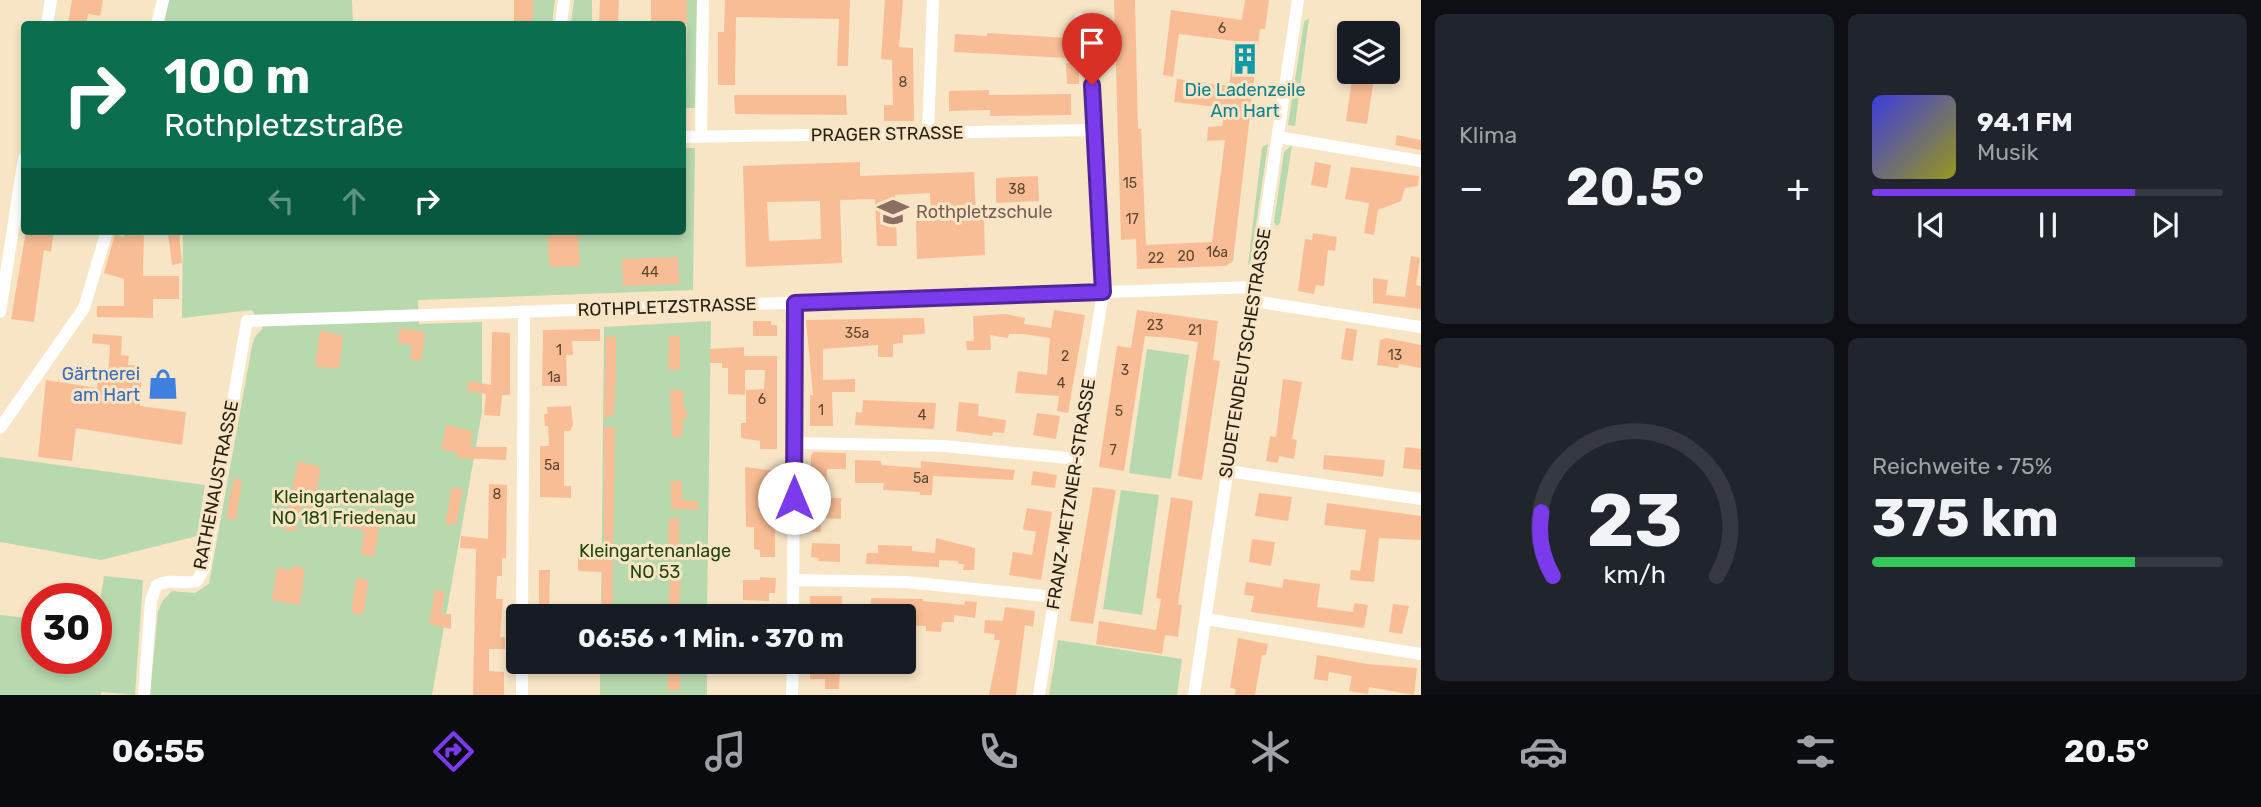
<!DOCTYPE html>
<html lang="de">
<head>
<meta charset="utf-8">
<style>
	body { margin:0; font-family:Rubik,sans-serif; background:#20242c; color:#f1f3f6; height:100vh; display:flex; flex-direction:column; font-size:26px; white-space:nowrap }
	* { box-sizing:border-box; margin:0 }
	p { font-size:23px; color:#9ea1a6 }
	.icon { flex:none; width:38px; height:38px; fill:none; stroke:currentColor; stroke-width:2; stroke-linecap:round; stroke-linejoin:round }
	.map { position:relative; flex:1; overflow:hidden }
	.sheet { display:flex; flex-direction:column; gap:14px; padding:14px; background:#0d0f14; width:840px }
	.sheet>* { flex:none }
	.hud { position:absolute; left:21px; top:21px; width:665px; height:214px; border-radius:7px; box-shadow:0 4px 10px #0003; background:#0b6e4f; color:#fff; overflow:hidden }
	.tools { position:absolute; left:1337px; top:21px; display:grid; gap:14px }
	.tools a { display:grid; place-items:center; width:63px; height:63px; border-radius:7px; background:#171b24; box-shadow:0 4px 10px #0003; font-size:35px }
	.speed { position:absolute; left:21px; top:583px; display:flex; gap:14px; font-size:35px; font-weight:700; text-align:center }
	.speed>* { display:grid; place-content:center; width:91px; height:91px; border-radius:50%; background:#171b24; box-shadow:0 4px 10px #0003; line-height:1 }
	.speed .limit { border:10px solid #d22; background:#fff; color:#111 }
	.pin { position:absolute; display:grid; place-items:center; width:60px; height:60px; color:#fff; margin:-72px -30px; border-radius:50% 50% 50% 0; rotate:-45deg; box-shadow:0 0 7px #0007 }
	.pin .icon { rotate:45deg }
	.me { position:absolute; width:77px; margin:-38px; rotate:0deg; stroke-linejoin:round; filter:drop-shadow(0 0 5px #0008) }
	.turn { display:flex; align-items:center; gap:24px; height:147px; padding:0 28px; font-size:32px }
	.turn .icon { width:91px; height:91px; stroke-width:2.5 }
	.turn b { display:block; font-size:49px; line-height:60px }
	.lanes { display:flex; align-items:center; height:66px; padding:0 28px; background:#0003; justify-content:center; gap:35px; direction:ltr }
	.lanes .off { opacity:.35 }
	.big { font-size:52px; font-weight:700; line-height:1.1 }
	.sheet .widget { flex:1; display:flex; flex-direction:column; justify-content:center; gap:10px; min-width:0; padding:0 24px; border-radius:10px; background:#20242c }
	.sheet .dial { align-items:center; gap:0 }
	.dial svg { height:182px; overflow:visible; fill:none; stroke:#363941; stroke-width:7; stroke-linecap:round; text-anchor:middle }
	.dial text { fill:#f1f3f6; stroke:none }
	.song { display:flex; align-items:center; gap:21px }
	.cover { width:84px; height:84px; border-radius:10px; background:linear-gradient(135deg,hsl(240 70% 55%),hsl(60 70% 35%)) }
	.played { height:7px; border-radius:4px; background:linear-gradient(90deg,#7c3aed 75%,#363941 75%) }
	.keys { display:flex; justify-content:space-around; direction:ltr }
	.heat { display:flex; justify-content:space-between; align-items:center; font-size:38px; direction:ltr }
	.charge { height:10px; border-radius:5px; background:linear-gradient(90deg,#34c759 75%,#363941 0) }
	.sheet .tiles { flex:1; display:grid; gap:14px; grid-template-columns:repeat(2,1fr) }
	.trip { position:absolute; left:506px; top:604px; width:410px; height:70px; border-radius:7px; background:#171b24; box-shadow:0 4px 10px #0003; font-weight:700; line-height:70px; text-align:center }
	.tabs { display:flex; height:112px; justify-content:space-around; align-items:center; background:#090b0e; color:#9ea1a6 }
	.tabs .icon { width:49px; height:49px }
	.tabs .current { color:#7c3aed }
	.tabs b { font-size:32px; color:#f1f3f6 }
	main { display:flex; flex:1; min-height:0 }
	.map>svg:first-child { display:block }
	.green { fill:#b8d8ae }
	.building { fill:#f8bd94; fill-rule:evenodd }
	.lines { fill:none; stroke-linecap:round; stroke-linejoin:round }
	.street { stroke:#fff; stroke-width:12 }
	.route-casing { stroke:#51269a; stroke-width:18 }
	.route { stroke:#7c3aed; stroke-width:12 }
	.labels { text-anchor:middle; stroke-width:6; stroke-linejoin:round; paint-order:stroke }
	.number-label { font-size:14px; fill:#5a4633 }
	.culture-label { font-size:18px; fill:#0d838f; stroke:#f8e5c6 }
	.street-label { font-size:18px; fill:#261f13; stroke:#f8e5c6 }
	.education-label { font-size:18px; fill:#785e54; stroke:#f8e5c6; text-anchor:start }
	.shop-label { font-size:18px; fill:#366cbe; stroke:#f8e5c6; text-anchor:end }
	.park-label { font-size:18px; fill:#1f460f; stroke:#f8e5c6 }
</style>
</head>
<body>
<main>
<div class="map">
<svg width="1421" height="695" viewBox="0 0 1421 695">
	<rect width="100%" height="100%" fill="#f8e5c6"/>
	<path class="green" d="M 169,0 L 352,0 L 353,24 L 164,24 Z
		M 533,0 L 555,0 L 552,24 L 533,24 Z
		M 574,0 L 592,0 L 592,24 L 571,24 Z
		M 687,0 L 697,0 L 695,108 L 686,108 Z
		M 1309,18 L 1295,126 L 1288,125 L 1304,22 Z
		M 1268,144 L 1250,265 L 1248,265 L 1262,147 Z
		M 1292,145 L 1280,223 L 1277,226 L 1274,222 L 1284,152 Z
		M 683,148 L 695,148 L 693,290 L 418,300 L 419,324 L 482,322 L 482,412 L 432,695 L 150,695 L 158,611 L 163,600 L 172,591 L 195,593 L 209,584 L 252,346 L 255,337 L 263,328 L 252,310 L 182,318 L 183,231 L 682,231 Z
		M 711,321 L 707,616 L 601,616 L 604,327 Z
		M 1147,349 L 1189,355 L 1171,479 L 1129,473 Z
		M 0,457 L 205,485 L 197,536 L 101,560 L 0,542 Z
		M 1121,490 L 1159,495 L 1142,615 L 1103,609 Z
		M 104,576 L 143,580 L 135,695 L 101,692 L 101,695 L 0,695 L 0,615 L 37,619 L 37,658 L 96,658 L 96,626 Z
		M 1058,640 L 1182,659 L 1177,695 L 1049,695 Z
		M 600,662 L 707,662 L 707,695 L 600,695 Z"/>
	<path class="building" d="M 72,0 L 103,0 L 100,16 L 88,14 L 86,24 L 68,24 Z
		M 514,0 L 533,0 L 533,24 L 514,24 Z
		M 600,0 L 619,0 L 618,24 L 599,24 Z
		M 651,0 L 687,0 L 687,24 L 651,24 Z
		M 725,0 L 850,0 L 848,66 L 837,66 L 839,19 L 736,17 L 735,85 L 718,85 L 718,32 L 724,32 Z
		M 885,0 L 903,0 L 899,47 L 913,48 L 914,121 L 884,121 L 884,105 L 893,105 L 892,60 L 881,59 Z
		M 1114,0 L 1135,0 L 1138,129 L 1141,129 L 1146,245 L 1212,242 L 1225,140 L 1207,141 L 1208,127 L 1222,126 L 1225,108 L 1174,102 L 1177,79 L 1229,86 L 1235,41 L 1179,34 L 1173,77 L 1163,75 L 1171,10 L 1242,20 L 1245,0 L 1269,0 L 1265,29 L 1260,29 L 1233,261 L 1226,266 L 1137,269 L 1136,239 L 1121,240 Z
		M 987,33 L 1069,38 L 1068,58 L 954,52 L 955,34 L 987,36 Z
		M 1066,63 L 1079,63 L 1079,84 L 1067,84 Z
		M 1353,72 L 1375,72 L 1367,124 L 1346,121 Z
		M 989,90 L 989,95 L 1071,94 L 1071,115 L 990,116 L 990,110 L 949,111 L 949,91 Z
		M 734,95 L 846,95 L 847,115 L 735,114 Z
		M 1397,135 L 1421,140 L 1421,150 L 1395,145 Z
		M 860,162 L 860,176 L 974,172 L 976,216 L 984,215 L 985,255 L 917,259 L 916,221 L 931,221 L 930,193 L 895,195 L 897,246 L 877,246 L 875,199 L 840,200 L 842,263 L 746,267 L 743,166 ZM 820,201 L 821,239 L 769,241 L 767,202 Z
		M 1315,162 L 1331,165 L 1327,188 L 1311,185 Z
		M 1351,167 L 1419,176 L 1418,186 L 1405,188 L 1401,201 L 1378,210 L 1374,235 L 1364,233 L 1369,203 L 1345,199 Z
		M 1038,176 L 1039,201 L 996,203 L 996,178 Z
		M 26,231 L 54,232 L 51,252 L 44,250 L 34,322 L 11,319 Z
		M 124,231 L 144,231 L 143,276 L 179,276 L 179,299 L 153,299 L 153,318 L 97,317 L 97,306 L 124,306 L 124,279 L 104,273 L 115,234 L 124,237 Z
		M 548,231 L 578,231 L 580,266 L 549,267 Z
		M 179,232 L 182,263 L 172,265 L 168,233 Z
		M 1313,233 L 1337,237 L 1335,251 L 1328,250 L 1324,286 L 1316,285 L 1314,294 L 1298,291 L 1305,239 L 1312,240 Z
		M 1411,256 L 1420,258 L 1416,285 L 1421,286 L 1421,309 L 1373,303 L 1373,278 L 1388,280 L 1386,295 L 1405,297 Z
		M 678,257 L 679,284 L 623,286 L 622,259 Z
		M 1054,310 L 1085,315 L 1068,413 L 1057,411 L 1059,396 L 1015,393 L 1018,371 L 1047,375 L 1050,338 L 1023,334 L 1009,334 L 1008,338 L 990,335 L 991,350 L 967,350 L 966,341 L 974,341 L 973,316 L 1006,314 L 1025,318 L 1024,324 L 1051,328 Z
		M 1137,310 L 1218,321 L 1213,360 L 1220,361 L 1202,480 L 1178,476 L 1198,342 L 1172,338 L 1145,336 L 1124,471 L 1099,467 L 1117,346 L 1131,348 Z
		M 924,318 L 925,334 L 903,335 L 903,343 L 893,344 L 893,357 L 878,357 L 878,345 L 823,349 L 823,380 L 855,379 L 855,392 L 832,392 L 833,426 L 810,426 L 810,395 L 813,395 L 806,320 Z
		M 753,321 L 771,321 L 771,325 L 777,325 L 777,336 L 753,336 Z
		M 400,328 L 425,332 L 421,361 L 410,360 L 412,345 L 398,343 Z
		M 1346,328 L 1357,330 L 1353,361 L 1341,359 Z
		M 600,329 L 600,341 L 572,341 L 573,355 L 566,355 L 567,386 L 542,386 L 543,330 Z
		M 320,330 L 343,336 L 339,369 L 315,366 Z
		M 492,332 L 510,333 L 510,395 L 502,395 L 500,416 L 484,415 L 486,394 L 467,391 L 469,381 L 491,385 Z
		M 93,334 L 122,336 L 121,355 L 129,356 L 128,365 L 142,366 L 140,406 L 186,412 L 182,445 L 76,428 L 72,461 L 38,457 L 46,380 L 97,388 L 98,376 L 108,377 L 110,345 L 92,343 Z
		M 606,336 L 616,337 L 616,369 L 614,414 L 604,419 Z
		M 669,336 L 680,336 L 680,370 L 668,369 Z
		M 1386,338 L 1421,345 L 1421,368 L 1399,364 L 1398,368 L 1377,365 L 1380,340 Z
		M 744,347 L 744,356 L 777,356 L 777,449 L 760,449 L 760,441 L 741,438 L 741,423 L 746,423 L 746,390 L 764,389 L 765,370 L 745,370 L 745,395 L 728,394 L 728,368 L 722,368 L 722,363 L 710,363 L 710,349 Z
		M 1283,379 L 1302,382 L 1292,439 L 1297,440 L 1294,459 L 1279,456 L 1278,463 L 1266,461 L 1270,436 L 1276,437 Z
		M 670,390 L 683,390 L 683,403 L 689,418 L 683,418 L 682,437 L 672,437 Z
		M 863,400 L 936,403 L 934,429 L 855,425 L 856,412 L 862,413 Z
		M 959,402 L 979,404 L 978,416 L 1006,420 L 1004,433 L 993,432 L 992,436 L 956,431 Z
		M 571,406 L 573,425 L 570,431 L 564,431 L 564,486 L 571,486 L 571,498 L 540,497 L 540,446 L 549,446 L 548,426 L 545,426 L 544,414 L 548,414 L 547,407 Z
		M 1037,413 L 1060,416 L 1056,439 L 1033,435 Z
		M 446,425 L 473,431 L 470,447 L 507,447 L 506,460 L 457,458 L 458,453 L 441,449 Z
		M 604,427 L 615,427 L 612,616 L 602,616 L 602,572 L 578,571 L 578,552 L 604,553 Z
		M 1405,447 L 1421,449 L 1421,470 L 1403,468 Z
		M 814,452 L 846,453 L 846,469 L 827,469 L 826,498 L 841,498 L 841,519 L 821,518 L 821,532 L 810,532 L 811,455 Z
		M 1324,455 L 1385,460 L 1383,477 L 1323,469 Z
		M 855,460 L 881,461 L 881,465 L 921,468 L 921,461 L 1015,470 L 1013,480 L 933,476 L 932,495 L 920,495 L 920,492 L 883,490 L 884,483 L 855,483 Z
		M 298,461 L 321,467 L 314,508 L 301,506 L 296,531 L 284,530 Z
		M 745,467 L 776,471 L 776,485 L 763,484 L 762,506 L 775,506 L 775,557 L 760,557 L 760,550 L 754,549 L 754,527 L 746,527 Z
		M 1033,471 L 1057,475 L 1055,488 L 1031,485 Z
		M 234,478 L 242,480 L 236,520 L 226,518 Z
		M 671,481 L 682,481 L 682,500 L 698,501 L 698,510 L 671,509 Z
		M 489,484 L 507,485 L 506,558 L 502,558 L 502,576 L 497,576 L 496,599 L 503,599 L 500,637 L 505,637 L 505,649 L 489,649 L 489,671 L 504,672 L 504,695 L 473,695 L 476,549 L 460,548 L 461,536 L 488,539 Z
		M 452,487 L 463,489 L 456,525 L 445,523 Z
		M 1093,487 L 1116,490 L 1093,624 L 1070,621 Z
		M 1259,493 L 1292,497 L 1288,521 L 1255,516 Z
		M 1171,497 L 1193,501 L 1178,604 L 1182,605 L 1178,637 L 1165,635 L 1162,654 L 1096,644 L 1099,621 L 1156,630 L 1161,599 L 1156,598 Z
		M 1327,503 L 1421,516 L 1421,540 L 1379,538 L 1374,582 L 1350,580 L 1351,570 L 1360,571 L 1366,530 L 1324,525 Z
		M 367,508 L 382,510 L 374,557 L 361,555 L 364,530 L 344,527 L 345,517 L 365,518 Z
		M 1027,508 L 1052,512 L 1041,580 L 1009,575 L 1013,552 L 1032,555 L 1036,532 L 1023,529 Z
		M 669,518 L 679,518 L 679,550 L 668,550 Z
		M 936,538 L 975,548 L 974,570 L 963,570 L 964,564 L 958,564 L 958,561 L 939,560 L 939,567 L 866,564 L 867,553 L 878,553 L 878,545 L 912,546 L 912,551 L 935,553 Z
		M 1252,539 L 1275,542 L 1271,566 L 1249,562 Z
		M 812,543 L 840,544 L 840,562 L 818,561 L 819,558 L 811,557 Z
		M 292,566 L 305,568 L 300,605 L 272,600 L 277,568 L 292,570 Z
		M 539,570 L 550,570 L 549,616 L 539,616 Z
		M 670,571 L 681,571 L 679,604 L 669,604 Z
		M 760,577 L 776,578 L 775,593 L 769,593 L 769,601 L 743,600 L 743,580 L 760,580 Z
		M 356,578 L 369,580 L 363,615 L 351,613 Z
		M 1284,579 L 1320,584 L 1317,607 L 1353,612 L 1354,603 L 1368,605 L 1364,628 L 1251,612 L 1254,596 L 1244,595 L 1246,582 L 1282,588 Z
		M 435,590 L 445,592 L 441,614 L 451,614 L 451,629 L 429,624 Z
		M 810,596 L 842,596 L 841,616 L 825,616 L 825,610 L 810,610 Z
		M 871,598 L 923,599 L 923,601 L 964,605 L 965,601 L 977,602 L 975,618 L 954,615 L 954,622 L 942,622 L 941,632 L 926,631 L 926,626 L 903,625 L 903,616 L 870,613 Z
		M 1393,604 L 1409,606 L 1402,634 L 1389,632 Z
		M 1005,607 L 1035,611 L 1033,627 L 1025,625 L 1016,695 L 989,695 L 1000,640 L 994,640 L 995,634 L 984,633 L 985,620 L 1003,621 Z
		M 1238,638 L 1268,644 L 1266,655 L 1262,655 L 1255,695 L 1235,695 L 1236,689 L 1230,688 Z
		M 1317,655 L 1367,664 L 1417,668 L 1414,695 L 1369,687 L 1368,694 L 1349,691 L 1352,676 L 1329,672 L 1328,681 L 1314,679 Z
		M 668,662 L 680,662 L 680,690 L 668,690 Z
		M 810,662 L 821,662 L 821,667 L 840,667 L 839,689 L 825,689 L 825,679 L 810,679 Z"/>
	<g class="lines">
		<path class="street" d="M 47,24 L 51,0
			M 157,24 L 163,0
			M 561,24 L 564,0
			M 928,133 L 933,0
			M 682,137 L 1092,130
			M 701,137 L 703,0
			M 1278,137 L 1421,161
			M 1253,301 L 1421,327
			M 0,312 L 24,158
			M 0,428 L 84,308 L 107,231
			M 794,443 L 944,446 L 1077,459
			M 1227,471 L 1421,499
			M 793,580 L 906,582 L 1055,597
			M 522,616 L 524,312
			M 793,616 L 795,303
			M 1206,619 L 1421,654
			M 144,695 L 151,600 L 157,585 C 171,578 183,585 197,581 L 204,568 L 247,321 L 1255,287
			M 522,695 L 522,662
			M 792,695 L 793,662
			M 1039,695 L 1103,292 L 1092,130 L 1091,37 L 1080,19
			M 1194,695 L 1298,0"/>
	</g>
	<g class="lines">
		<defs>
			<path id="route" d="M 794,498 L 795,303 L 1103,292 L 1092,85"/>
		</defs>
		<use href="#route" class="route-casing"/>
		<use href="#route" class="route"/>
	</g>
	<defs>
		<symbol id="building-bare" viewBox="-9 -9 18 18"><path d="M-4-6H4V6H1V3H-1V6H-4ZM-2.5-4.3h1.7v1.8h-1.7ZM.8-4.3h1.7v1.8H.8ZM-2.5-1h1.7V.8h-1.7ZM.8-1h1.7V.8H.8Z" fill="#0f9aa8" stroke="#f8e5c6" stroke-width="2.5" paint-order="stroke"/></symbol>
		<symbol id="school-bare" viewBox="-9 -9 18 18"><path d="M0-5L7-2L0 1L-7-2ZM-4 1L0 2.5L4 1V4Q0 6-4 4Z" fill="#8d6e63" stroke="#f8e5c6" stroke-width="2.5" paint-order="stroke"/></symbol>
		<symbol id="shop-bare" viewBox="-9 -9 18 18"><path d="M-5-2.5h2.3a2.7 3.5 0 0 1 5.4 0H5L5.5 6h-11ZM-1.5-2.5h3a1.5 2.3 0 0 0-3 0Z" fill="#3f7fe0" stroke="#f8e5c6" stroke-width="2.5" paint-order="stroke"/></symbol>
	</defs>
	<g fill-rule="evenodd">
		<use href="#building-bare" x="1223" y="37" width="44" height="44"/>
		<use href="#school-bare" x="871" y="190" width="44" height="44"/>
		<use href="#shop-bare" x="141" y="362" width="44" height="44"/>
	</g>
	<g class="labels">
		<g class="number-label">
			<text x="1222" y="33">6</text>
			<text x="903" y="87">8</text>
			<text x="1130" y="188">15</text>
			<text x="1017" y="194">38</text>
			<text x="1132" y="224">17</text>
			<text x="1217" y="257">16a</text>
			<text x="1186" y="261">20</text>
			<text x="1156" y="263">22</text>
			<text x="650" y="277">44</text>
			<text x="1155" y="330">23</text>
			<text x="1195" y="335">21</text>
			<text x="857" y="338">35a</text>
			<text x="559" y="355">1</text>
			<text x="1395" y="360">13</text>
			<text x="1065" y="361">2</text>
			<text x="1125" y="375">3</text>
			<text x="554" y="382">1a</text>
			<text x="1061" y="388">4</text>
			<text x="762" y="404">6</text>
			<text x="821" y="415">1</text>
			<text x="1119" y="416">5</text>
			<text x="922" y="420">4</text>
			<text x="1113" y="455">7</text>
			<text x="552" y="470">5a</text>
			<text x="921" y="483">5a</text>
			<text x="497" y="499">8</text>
		</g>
		<g class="culture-label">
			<text x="1245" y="96">Die Ladenzeile<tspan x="1245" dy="21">Am Hart</tspan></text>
		</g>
		<g class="street-label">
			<text transform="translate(887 134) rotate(-1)" y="6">PRAGER STRASSE</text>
			<text transform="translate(667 307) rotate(-2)" y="6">ROTHPLETZSTRASSE</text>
			<text transform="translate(1245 353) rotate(-81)" y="6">SUDETENDEUTSCHESTRASSE</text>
			<text transform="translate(216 485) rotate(-79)" y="6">RATHENAUSTRASSE</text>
			<text transform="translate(1071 494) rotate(-81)" y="6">FRANZ-METZNER-STRASSE</text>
		</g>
		<g class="education-label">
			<text x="916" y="218">Rothpletzschule</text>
		</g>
		<g class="shop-label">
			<text x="140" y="380">Gärtnerei<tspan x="140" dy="21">am Hart</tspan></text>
		</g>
		<g class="park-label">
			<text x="344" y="503">Kleingartenalage<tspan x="344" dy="21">NO 181 Friedenau</tspan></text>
			<text x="655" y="557">Kleingartenanlage<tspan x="655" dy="21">NO 53</tspan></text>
		</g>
	</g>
</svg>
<div class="tools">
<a><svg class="icon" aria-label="layers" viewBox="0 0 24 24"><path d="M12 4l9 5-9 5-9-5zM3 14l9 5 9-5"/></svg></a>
</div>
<div class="speed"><div class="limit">30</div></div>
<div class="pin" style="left:1092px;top:85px;background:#d93025"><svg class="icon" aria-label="arrive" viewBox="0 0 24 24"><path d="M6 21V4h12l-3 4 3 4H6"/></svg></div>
<svg class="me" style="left:794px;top:498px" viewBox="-20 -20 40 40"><circle r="19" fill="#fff"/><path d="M0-13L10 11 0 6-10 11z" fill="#7c3aed"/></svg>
<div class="trip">06:56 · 1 Min. · 370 m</div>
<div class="hud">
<div class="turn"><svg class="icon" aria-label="right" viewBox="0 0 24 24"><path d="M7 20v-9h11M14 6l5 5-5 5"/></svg><div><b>100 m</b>Rothpletzstraße</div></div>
<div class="lanes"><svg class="icon off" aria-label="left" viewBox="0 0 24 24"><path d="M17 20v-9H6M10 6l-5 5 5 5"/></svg><svg class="icon off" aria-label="ahead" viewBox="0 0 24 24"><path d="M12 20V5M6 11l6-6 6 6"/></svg><svg class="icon" aria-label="right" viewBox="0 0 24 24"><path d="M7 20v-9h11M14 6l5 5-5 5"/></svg></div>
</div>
</div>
<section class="sheet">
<div class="tiles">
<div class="widget"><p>Klima</p>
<div class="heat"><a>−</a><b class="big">20.5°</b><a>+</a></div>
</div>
<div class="widget">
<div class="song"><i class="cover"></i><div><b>94.1 FM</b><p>Musik</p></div></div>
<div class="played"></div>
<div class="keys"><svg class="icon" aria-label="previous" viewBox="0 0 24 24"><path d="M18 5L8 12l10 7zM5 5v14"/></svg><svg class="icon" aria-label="pause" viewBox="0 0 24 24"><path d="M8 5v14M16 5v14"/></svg><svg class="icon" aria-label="next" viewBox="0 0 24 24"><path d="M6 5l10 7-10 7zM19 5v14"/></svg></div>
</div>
<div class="widget dial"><svg viewBox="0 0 100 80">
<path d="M14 69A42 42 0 1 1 86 69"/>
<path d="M14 69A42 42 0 0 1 9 41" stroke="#7c3aed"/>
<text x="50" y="56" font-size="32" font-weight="700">23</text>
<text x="50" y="72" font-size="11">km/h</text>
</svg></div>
<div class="widget"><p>Reichweite · 75%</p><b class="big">375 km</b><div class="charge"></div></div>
</div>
</section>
</main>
<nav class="tabs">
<b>06:55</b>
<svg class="icon current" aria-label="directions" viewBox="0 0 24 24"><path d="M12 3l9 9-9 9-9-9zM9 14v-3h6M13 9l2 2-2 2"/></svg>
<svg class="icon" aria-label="music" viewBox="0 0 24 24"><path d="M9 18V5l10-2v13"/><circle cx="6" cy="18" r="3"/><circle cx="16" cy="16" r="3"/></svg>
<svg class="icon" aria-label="phone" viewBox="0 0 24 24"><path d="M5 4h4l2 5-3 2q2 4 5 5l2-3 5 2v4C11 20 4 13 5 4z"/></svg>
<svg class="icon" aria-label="climate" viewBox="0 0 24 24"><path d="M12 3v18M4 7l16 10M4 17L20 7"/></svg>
<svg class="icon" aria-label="car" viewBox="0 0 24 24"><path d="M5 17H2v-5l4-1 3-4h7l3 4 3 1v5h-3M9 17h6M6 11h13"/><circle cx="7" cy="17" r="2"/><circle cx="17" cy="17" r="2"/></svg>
<svg class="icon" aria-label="filters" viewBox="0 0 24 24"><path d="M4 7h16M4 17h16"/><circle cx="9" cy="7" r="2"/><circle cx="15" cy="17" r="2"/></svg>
<b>20.5°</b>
</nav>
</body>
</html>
